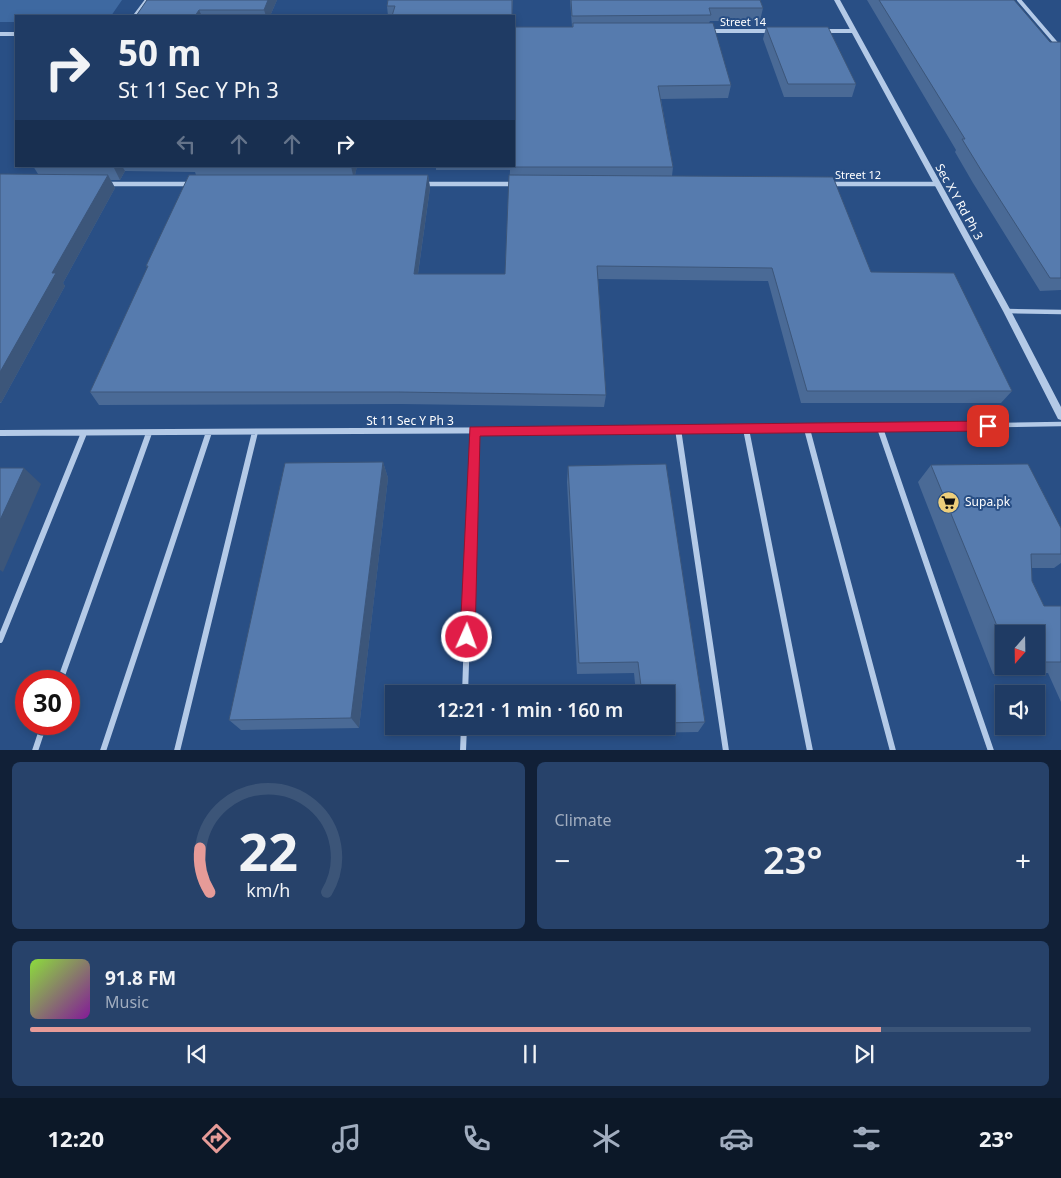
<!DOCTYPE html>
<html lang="en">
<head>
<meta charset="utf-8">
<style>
	body { margin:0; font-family:"Noto Sans",sans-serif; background:#27426a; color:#f1f3f6; height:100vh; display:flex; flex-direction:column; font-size:19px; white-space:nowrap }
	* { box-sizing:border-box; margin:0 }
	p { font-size:16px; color:#a1adbf }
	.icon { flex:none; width:28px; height:28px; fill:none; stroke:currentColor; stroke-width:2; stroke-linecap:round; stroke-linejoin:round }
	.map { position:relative; height:750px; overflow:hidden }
	.drawer { display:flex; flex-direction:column; gap:12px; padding:12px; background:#112037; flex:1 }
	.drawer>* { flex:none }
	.guide { position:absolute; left:15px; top:15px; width:500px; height:152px; border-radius:0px; box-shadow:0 2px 8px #0003,0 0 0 1px #3c5578; background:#1f3b64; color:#f1f3f6; overflow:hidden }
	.needle { width:32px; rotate:200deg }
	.buttons { position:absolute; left:995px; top:625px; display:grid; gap:10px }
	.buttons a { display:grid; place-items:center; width:50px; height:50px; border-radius:0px; background:#1f3b64; box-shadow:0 2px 8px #0003,0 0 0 1px #3c5578; font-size:25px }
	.speed { position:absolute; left:15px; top:670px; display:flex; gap:10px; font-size:25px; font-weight:700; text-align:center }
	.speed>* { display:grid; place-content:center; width:65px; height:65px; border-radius:50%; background:#1f3b64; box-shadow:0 2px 8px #0003,0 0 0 1px #3c5578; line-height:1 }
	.speed .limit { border:8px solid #d22; background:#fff; color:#111 }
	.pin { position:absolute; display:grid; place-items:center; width:42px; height:42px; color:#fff; margin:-21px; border-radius:10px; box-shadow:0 2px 8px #0006 }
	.me { position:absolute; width:55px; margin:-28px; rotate:2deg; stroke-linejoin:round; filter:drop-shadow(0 0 4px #0008) }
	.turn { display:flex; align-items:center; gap:18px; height:105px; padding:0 20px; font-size:22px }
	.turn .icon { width:65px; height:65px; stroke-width:2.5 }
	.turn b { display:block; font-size:35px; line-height:42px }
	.lanes { display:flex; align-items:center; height:48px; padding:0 20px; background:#0003; justify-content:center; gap:25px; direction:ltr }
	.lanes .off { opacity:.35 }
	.big { font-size:38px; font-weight:600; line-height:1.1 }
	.drawer .widget { flex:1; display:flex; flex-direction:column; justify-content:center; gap:8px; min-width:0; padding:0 18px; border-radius:8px; background:#27426a }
	.drawer .dial { align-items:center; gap:0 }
	.dial svg { height:130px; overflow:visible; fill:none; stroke:#3c5578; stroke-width:7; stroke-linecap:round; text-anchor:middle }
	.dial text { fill:#f1f3f6; stroke:none }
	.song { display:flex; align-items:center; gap:15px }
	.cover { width:60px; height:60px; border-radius:8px; background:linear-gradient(135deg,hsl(90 70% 55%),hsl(290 70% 35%)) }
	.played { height:5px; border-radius:2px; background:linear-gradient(90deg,#e69b98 85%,#3c5578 85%) }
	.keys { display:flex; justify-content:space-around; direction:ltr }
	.heat { display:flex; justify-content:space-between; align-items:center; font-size:28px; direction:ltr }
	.drawer .tiles { flex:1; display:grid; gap:12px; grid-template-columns:1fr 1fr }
	.widget:last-child { grid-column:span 2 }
	.trip { position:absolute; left:385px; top:685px; width:290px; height:50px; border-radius:0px; background:#1f3b64; box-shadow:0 2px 8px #0003,0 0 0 1px #3c5578; font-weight:600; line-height:50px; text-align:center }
	.tab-bar { display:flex; height:80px; justify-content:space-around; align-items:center; background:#0c1828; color:#a1adbf }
	.tab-bar .icon { width:35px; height:35px }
	.tab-bar .on { color:#e69b98 }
	.tab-bar b { font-size:22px; color:#f1f3f6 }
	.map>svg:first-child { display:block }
	.green { fill:#3e69a1 }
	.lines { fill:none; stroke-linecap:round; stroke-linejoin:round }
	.minor-far2 { stroke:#b4cae7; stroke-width:4 }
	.minor-far1 { stroke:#b4cae7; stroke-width:4.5 }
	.minor { stroke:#b4cae7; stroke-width:6 }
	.tertiary { fill:#b4cae7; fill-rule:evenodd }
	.wall { fill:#4a6a96; fill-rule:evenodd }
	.shaded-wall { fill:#3c567a }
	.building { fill:#567bae; stroke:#3c567a }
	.route { fill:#e11d48; stroke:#92132f }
	.labels { text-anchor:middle; stroke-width:4; stroke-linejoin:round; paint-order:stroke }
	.far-street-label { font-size:11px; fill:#fff; stroke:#294f85 }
	.street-label { font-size:12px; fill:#fff; stroke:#294f85 }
	.poi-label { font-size:12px; fill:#fff; stroke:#294f85; text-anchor:start }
</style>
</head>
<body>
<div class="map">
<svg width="1061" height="751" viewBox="0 0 1061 751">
	<rect width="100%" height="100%" fill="#294f85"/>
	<path class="green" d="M 0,0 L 122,0 L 111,16 L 16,16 L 16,22 L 0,22 Z"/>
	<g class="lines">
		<path class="minor-far2" d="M 1019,0 L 1061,49
			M 135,16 L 147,0
			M 709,31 L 771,31
			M 824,31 L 853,31
			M 0,34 L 16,34
			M 107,184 L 191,184
			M 424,184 L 516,184
			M 829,184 L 936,184"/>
		<path class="minor-far1" d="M 107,184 L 191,184
			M 424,184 L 516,184
			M 829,184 L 936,184
			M 1007,311 L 1061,312
			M 724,429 L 1061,424"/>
		<path class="minor" d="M 880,428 L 991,751
			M 678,429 L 726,751
			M 746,429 L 810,751
			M 807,429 L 893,751
			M 0,433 L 896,428
			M 0,640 L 84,433
			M 60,681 L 149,433
			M 465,694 L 474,431
			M 35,751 L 44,724
			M 103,751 L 209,432
			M 177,751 L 255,432
			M 463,751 L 464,726"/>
		<path class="tertiary" d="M 834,0 L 840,0 L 1011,311 L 1061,407 L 1061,420 L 1058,419 L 1003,311 Z"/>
	</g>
	<path class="wall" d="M 147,0 L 277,0 L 270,16 L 136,16 Z
		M 388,0 L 513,0 L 512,16 L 388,16 L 387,6 Z
		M 570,0 L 760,0 L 763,8 L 760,21 L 710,21 L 709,23 L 731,85 L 728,98 L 661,99 L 673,167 L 672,176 L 871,272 L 1012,391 L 1001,403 L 801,403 L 768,281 L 598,279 L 606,395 L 604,407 L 401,404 L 99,405 L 90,392 L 148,268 L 146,266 L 196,175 L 195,172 L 125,171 L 120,180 L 111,180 L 115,188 L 63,283 L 65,286 L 1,403 L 0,403 L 0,174 L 38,174 L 33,166 L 357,166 L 355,175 L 428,175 L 430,188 L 418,274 L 505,274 L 510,170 L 436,170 L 436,166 L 514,166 L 572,27 Z
		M 867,0 L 1014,0 L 1050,42 L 1061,42 L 1061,290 L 1040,291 L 973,183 L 955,152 L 956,150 Z
		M 766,27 L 856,84 L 852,97 L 784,97 L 763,39 Z
		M 383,462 L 388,478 L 359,728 L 241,730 L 229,720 Z
		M 931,465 L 1061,528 L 1061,563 L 1054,568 L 1032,568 L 1032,581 L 1044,606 L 1061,606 L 1061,702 L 1048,673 L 993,674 L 918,482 ZM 1004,634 L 1036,634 L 1036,666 L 1004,666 Z
		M 568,466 L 705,722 L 698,732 L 640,733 L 639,726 L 666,726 L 666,694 L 636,694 L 634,673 L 577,674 L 567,482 Z"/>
	<path class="shaded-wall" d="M 268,0 L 277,0 L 270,16 L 266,16 L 264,10 Z
		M 199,10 L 202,16 L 195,16 Z
		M 113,166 L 122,166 L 125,171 L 120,180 Z
		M 351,166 L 357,166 L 354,180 Z
		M 108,175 L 115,188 L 63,283 L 65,286 L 1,403 L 0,402 L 0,372 L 52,273 Z
		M 428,175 L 430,188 L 416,287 L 414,274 Z
		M 383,462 L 388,478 L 359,728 L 351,718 Z
		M 24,468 L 41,484 L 3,572 L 0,570 L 0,520 Z"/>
	<path class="building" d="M 147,0 L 268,0 L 264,10 L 199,10 L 195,16 L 136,16 Z
		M 388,0 L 512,0 L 512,16 L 392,16 L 395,6 L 387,6 Z
		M 571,0 L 760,0 L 763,8 L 709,8 L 711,15 L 572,16 Z
		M 879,0 L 1014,0 L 1050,42 L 1061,42 L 1061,278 L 1050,278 L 981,170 L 962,139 L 965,139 Z
		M 573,23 L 713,23 L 731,85 L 658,86 L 673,167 L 510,167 L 514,166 L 514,27 L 573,27 Z
		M 766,27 L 828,27 L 856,84 L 788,84 Z
		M 33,166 L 113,166 L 33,167 Z
		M 193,166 L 351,166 L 193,167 Z
		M 0,174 L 108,175 L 52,273 L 56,273 L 0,372 Z
		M 189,175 L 428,175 L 414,274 L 505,274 L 509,175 L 833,177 L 871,272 L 954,273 L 1012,391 L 807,391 L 772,268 L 597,266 L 606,395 L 399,392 L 90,392 L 148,266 L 146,266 Z
		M 383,462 L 351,718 L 229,720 L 285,463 Z
		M 666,464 L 705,722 L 666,723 L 666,694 L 642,694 L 638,662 L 579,663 L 568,466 Z
		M 1028,464 L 1061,528 L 1061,554 L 1031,554 L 1032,581 L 1044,606 L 1061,606 L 1061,662 L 1036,662 L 1036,634 L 1004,634 L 1004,643 L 931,465 Z
		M 0,468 L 24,468 L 0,520 Z"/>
	<path class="route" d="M 988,421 L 994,426 L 988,431 L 480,436 L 475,637 L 472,643 L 467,645 L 462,643 L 460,637 L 470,427 Z"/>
	<defs>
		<symbol id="supermarket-disc" viewBox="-11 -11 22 22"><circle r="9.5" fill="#eecf7b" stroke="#294f85"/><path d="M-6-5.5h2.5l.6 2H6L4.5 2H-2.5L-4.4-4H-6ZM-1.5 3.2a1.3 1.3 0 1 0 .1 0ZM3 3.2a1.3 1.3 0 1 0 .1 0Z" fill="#111"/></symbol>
	</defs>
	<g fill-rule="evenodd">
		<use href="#supermarket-disc" x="936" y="490" width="25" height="25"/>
	</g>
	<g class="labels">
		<g class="far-street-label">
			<text x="743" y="26">Street 14</text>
			<text x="858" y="179">Street 12</text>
		</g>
		<g class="street-label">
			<text transform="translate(959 202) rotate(61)" y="4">Sec X Y Rd Ph 3</text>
			<text x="410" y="425">St 11 Sec Y Ph 3</text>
		</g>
		<g class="poi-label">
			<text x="965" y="506">Supa.pk</text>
		</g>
	</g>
</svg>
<div class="buttons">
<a><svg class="needle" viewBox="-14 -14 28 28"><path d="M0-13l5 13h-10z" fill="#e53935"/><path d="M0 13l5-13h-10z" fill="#a1adbf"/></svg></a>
<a><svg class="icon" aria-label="sound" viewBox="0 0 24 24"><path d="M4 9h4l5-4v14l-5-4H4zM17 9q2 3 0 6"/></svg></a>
</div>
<div class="speed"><div class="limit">30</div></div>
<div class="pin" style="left:988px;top:426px;background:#d93025"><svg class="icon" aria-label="arrive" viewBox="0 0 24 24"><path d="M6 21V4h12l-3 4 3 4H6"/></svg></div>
<svg class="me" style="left:467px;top:637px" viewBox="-20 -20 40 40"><circle r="17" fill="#e11d48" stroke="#fff" stroke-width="3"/><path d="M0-11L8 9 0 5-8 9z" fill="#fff"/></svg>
<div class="trip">12:21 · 1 min · 160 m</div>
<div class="guide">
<div class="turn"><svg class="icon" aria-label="right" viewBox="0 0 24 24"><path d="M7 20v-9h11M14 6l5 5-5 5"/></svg><div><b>50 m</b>St 11 Sec Y Ph 3</div></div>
<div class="lanes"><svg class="icon off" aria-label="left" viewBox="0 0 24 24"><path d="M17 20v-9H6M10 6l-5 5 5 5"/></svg><svg class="icon off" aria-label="ahead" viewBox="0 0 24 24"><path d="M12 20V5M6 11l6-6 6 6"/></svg><svg class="icon off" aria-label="ahead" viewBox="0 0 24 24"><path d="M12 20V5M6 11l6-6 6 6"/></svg><svg class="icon" aria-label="right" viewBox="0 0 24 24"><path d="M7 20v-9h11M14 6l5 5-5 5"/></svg></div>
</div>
</div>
<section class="drawer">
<div class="tiles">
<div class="widget dial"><svg viewBox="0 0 100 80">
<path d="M14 69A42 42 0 1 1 86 69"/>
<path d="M14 69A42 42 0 0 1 8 42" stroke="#e69b98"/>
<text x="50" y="56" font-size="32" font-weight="700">22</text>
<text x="50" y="72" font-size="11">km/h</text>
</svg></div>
<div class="widget"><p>Climate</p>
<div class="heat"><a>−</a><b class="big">23°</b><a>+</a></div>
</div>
<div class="widget">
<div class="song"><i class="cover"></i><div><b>91.8 FM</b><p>Music</p></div></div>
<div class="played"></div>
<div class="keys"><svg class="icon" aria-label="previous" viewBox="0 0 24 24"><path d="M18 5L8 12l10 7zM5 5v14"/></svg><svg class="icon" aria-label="pause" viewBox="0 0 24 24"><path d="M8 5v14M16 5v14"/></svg><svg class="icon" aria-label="next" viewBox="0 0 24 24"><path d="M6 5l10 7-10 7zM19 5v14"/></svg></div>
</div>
</div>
</section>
<nav class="tab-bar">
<b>12:20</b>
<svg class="icon on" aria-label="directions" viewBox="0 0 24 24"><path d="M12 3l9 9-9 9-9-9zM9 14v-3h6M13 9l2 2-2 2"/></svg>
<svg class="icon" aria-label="music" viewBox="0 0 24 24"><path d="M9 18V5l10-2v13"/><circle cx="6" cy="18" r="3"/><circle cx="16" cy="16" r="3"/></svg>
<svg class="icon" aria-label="phone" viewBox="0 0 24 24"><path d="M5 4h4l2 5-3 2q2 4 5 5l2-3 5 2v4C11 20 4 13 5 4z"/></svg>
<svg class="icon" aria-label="climate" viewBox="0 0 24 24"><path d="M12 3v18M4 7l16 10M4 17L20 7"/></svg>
<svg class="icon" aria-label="car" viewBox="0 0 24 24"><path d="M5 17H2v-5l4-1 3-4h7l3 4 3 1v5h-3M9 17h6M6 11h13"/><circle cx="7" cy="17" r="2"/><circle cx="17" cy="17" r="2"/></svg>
<svg class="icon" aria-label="filters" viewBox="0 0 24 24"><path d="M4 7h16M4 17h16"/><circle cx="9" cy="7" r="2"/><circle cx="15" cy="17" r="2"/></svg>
<b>23°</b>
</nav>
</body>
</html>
